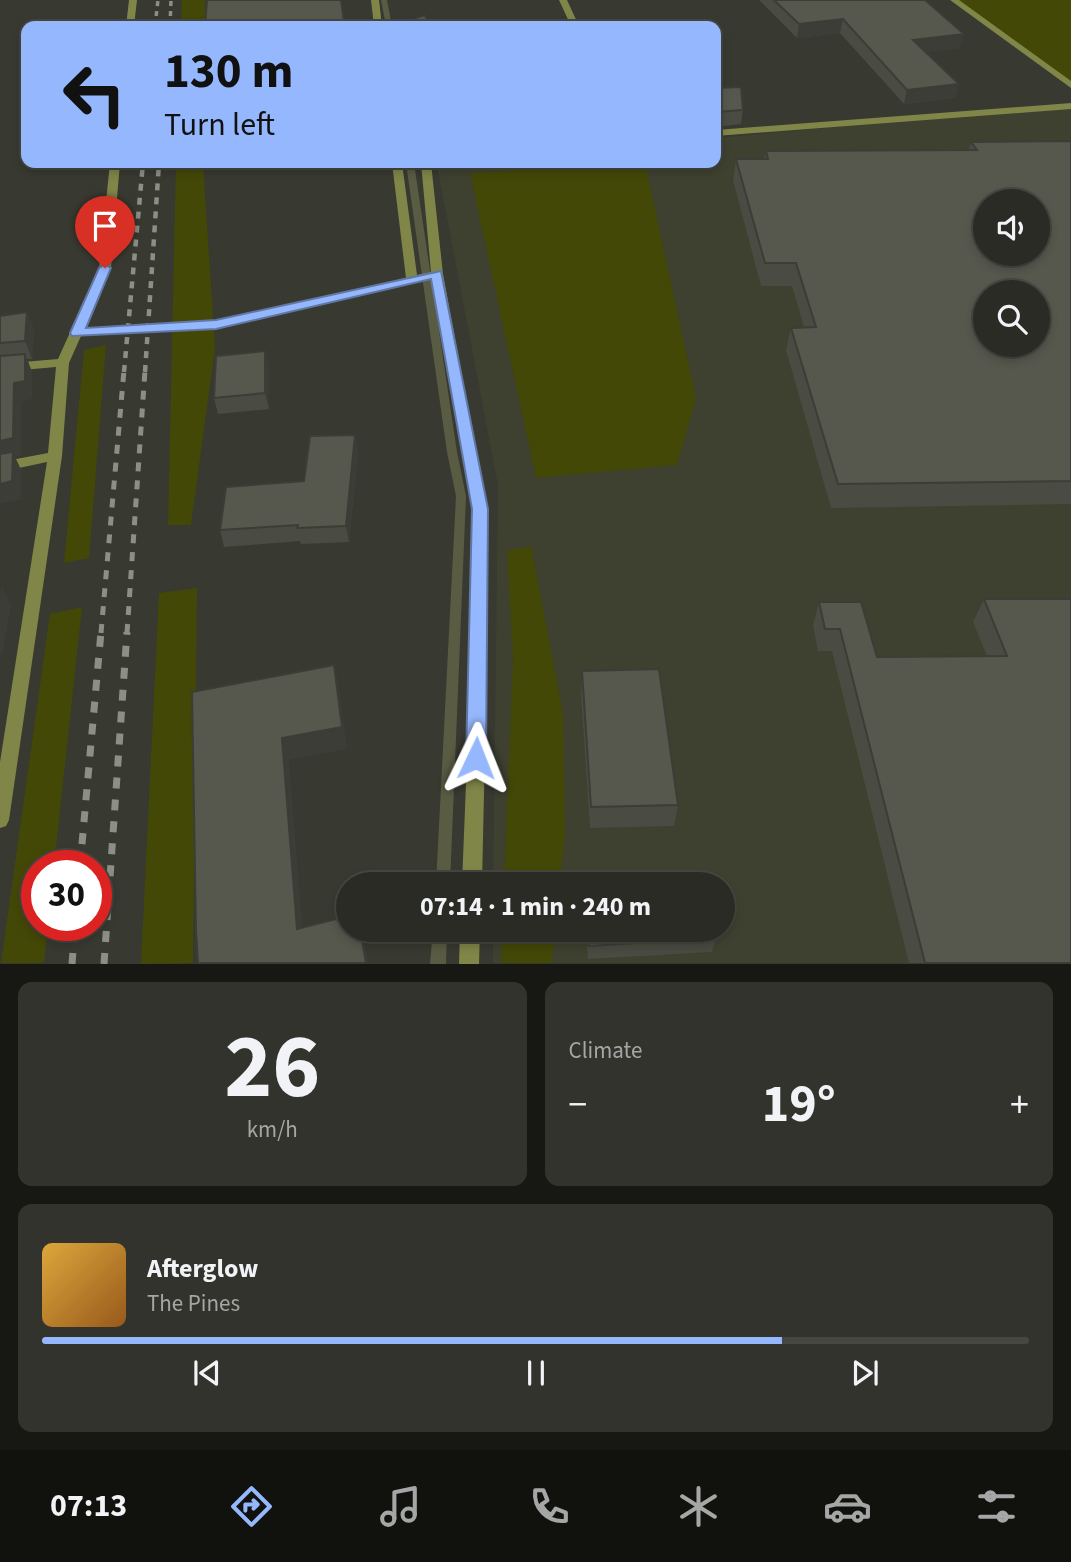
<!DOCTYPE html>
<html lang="en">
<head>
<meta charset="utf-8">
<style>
	body { margin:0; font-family:"Source Sans 3",sans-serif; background:#32332c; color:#f1f3f6; height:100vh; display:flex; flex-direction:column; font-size:26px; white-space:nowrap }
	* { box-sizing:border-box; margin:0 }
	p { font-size:23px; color:#a5a7a6 }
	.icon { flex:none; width:38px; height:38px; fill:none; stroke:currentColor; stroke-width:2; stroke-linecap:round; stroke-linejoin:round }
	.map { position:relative; height:964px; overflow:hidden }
	.details { display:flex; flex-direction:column; gap:18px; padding:18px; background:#171814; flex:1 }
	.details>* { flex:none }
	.hud { position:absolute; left:21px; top:21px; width:700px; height:147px; border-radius:14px; box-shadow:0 4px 10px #0003,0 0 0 2px #464741; background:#95b7fd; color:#111; overflow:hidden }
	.tools { position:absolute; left:973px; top:189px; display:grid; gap:14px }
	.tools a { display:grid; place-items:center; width:77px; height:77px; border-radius:50%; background:#2a2b24; box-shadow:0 4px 10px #0003,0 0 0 2px #464741; font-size:35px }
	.speed { position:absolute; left:21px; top:850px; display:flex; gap:14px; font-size:35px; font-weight:700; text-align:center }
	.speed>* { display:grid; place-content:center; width:91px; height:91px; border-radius:50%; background:#2a2b24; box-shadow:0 4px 10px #0003,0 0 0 2px #464741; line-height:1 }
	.speed .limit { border:10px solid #d22; background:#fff; color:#111 }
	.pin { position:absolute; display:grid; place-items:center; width:60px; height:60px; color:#fff; margin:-72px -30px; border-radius:50% 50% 50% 0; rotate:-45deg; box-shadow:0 0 7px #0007 }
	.pin .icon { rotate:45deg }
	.me { position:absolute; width:77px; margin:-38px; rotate:2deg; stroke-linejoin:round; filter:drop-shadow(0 0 5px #0008) }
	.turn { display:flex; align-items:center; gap:24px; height:147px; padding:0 28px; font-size:32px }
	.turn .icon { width:91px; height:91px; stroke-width:2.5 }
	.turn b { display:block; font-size:49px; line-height:60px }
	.big { font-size:52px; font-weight:700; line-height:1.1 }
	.details .widget { flex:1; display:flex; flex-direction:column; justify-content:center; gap:10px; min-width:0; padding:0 24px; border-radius:14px; background:#32332c }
	.details .dial { align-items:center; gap:0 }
	.dial b { font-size:91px; line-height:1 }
	.song { display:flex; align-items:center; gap:21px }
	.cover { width:84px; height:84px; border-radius:10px; background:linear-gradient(135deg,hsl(40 70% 55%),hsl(30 70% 35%)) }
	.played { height:7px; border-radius:4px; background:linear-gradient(90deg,#95b7fd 75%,#464741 75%) }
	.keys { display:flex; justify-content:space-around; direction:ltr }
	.heat { display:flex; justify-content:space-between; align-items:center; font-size:38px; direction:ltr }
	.details .tiles { flex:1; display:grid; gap:18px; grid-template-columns:1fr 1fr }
	.widget:last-child { grid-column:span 2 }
	.trip { position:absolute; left:336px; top:872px; width:399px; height:70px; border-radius:35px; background:#2a2b24; box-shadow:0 4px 10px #0003,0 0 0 2px #464741; font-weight:700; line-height:70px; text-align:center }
	.tab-bar { display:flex; height:112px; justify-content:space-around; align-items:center; background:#11110e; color:#a5a7a6 }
	.tab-bar .icon { width:49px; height:49px }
	.tab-bar .active { color:#95b7fd }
	.tab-bar b { font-size:32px; color:#f1f3f6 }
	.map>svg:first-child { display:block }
	.built { fill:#3e4030; fill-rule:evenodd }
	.green { fill:#434807 }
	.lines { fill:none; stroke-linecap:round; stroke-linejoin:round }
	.stream { fill:#595b43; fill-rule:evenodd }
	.minor { fill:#7f8648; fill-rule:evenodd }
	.rail-far3 { stroke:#8d8e86; stroke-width:3.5; stroke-dasharray:5 5; stroke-linecap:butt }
	.rail-far2 { stroke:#8d8e86; stroke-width:4.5; stroke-dasharray:7 7; stroke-linecap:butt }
	.rail-far1 { stroke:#8d8e86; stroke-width:5; stroke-dasharray:9 9; stroke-linecap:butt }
	.rail { stroke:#8d8e86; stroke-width:7; stroke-dasharray:11 11; stroke-linecap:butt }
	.wall { fill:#4a4b42 }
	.shaded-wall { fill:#3c3d36 }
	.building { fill:#56574d; stroke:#3c3d36; stroke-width:2; fill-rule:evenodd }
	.route { fill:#95b7fd; stroke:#6177a4; stroke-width:2 }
</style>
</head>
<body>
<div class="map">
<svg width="1071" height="964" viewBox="0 0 1071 964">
	<rect width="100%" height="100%" fill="#383930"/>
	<path class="built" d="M 1071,106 L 1071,963 L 493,963 L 493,929 L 723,929 L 723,884 L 493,884 L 498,486 L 438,170 L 446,163 L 716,163 L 716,138 ZM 985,201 L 1038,201 L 1038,254 L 985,254 ZM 985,292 L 1038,292 L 1038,345 L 985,345 Z"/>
	<path class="green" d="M 182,0 L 205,0 L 205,26 L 181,26 Z
		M 954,0 L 1071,0 L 1071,85 Z
		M 176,163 L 203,163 L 215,348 L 191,525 L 168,525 Z
		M 645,163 L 696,398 L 677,465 L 536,478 L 470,173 Z
		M 106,345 L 89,558 L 64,563 L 84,350 Z
		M 531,546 L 563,713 L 565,833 L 560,884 L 504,884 L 513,659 L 507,551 Z
		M 197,588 L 193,963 L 141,964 L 159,593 Z
		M 82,607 L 54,866 L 37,866 L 37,926 L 48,926 L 44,963 L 1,963 L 50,614 Z
		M 502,929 L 555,929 L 552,963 L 501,963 Z"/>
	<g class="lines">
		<path class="stream" d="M 381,0 L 387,0 L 392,26 L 386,26 Z
			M 406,163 L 414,163 L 457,452 L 466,496 L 450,884 L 436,884 L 456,496 L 447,452 Z
			M 433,929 L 447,929 L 446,964 L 430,964 Z"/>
		<path class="minor" d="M 129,0 L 137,0 L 134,26 L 126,26 Z
			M 371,0 L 379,0 L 382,26 L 374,26 Z
			M 559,0 L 567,0 L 579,26 L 571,26 Z
			M 950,0 L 959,0 L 1071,81 L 1071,88 Z
			M 1071,103 L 1071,109 L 716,136 L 716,130 Z
			M 110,163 L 120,163 L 111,268 L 84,329 L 216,321 L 406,278 L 392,163 L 402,163 L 417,275 L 431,272 L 421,163 L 431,163 L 443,274 L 487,509 L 487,658 L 482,884 L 462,884 L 471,658 L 473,509 L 432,279 L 216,329 L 81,336 L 69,363 L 62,456 L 9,820 L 6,826 L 0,828 L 0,762 L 47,462 L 0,472 L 0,462 L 48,453 L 56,367 L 0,372 L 0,364 L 58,359 L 99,268 Z
			M 460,929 L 480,929 L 479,964 L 459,964 Z"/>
		<path class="rail-far3" d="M 155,26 L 158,0
			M 170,26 L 171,0"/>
		<path class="rail-far2" d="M 124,372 L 143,163
			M 145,372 L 159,163"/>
		<path class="rail-far1" d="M 101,633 L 124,370
			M 127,633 L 145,370"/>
		<path class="rail" d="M 80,866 L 101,632
			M 72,964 L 75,926
			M 104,964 L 127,632"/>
	</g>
	<path class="wall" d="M 341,0 L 345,26 L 205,26 Z
		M 759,0 L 925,0 L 960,48 L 925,52 L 959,84 L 955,98 L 904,104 L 840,33 L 797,38 Z
		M 716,88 L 743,110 L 741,124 L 716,127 Z
		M 1071,141 L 1071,504 L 831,508 L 786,350 L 791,328 L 804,327 L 792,286 L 761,286 L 733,180 L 736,159 L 764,159 L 766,151 L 969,150 L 971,142 Z
		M 27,312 L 34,330 L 32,359 L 27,359 L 32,372 L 32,398 L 21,401 L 21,455 L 15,457 L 21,470 L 21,499 L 0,503 L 0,316 Z
		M 265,351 L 269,366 L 269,409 L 218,414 L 214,398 Z
		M 355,435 L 358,451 L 349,542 L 301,544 L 300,541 L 224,547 L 220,530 L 304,481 Z
		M 984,599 L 1071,599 L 1071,963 L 909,963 L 832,651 L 818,651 L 813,625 L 819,602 L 877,657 L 987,656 L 973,622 Z
		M 582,671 L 678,805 L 674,826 L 590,828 L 581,694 Z
		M 586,929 L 715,929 L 716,938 L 712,952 L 588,959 Z"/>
	<path class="shaded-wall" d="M 843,19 L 840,33 L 797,38 L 799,24 Z
		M 964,34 L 960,48 L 909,54 L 913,40 Z
		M 959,84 L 955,98 L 904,104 L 907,90 Z
		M 27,312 L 34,330 L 32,359 L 25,341 Z
		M 265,351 L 269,366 L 269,409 L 265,393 Z
		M 25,354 L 32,372 L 32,398 L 21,401 L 21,455 L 15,457 L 21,470 L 21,499 L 0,503 L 0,441 L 14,383 Z
		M 355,435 L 358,451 L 349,542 L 346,526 Z
		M 2,587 L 11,605 L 2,656 L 0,652 L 0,595 Z
		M 334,665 L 339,687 L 347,749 L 289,760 L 304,948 L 297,929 L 282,738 Z
		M 360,929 L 362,929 L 368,963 L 366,963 Z"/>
	<path class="building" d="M 207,0 L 341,0 L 344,22 L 291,26 L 205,26 Z
		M 774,0 L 925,0 L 964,34 L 913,40 L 959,84 L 907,90 L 843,19 L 799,24 Z
		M 425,15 L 429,26 L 409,26 L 407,21 Z
		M 741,87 L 743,110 L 716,112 L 716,88 Z
		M 1071,141 L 1071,481 L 838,484 L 791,328 L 816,327 L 796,263 L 765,263 L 736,159 L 768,159 L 766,151 L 977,150 L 971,142 ZM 985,201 L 1038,201 L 1038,254 L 985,254 ZM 985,292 L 1038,292 L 1038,345 L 985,345 Z
		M 27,312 L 25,341 L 0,343 L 0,316 Z
		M 265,351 L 265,393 L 214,398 L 216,356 Z
		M 25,354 L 25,381 L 14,383 L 13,438 L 0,441 L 0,356 Z
		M 355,435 L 346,526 L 297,528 L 298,525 L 220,530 L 226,487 L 304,481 L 310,436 Z
		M 13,452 L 12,481 L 0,484 L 0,454 Z
		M 984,599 L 1071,599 L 1071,963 L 925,963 L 840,629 L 825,629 L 819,602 L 861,602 L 877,657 L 1007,656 Z
		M 334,665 L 342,727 L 282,738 L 297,929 L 348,916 L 348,929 L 360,929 L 366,963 L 198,963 L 196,931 L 192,692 Z
		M 659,669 L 678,805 L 591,807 L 582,671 Z
		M 711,879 L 712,884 L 596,884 Z
		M 588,929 L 715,929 L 716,938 L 589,946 Z"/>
	<path class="route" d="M 105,264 L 111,268 L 86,328 L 216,320 L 441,271 L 488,509 L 486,758 L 483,765 L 476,767 L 469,765 L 466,758 L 472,509 L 431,279 L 216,329 L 72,336 L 70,333 L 99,268 Z"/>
</svg>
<div class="tools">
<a><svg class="icon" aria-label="sound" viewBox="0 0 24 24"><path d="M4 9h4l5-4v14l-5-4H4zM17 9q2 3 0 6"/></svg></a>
<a><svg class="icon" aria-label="search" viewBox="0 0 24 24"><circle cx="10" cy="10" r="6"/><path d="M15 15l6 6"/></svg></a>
</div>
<div class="speed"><div class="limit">30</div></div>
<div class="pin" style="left:105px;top:268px;background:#d93025"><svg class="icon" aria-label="arrive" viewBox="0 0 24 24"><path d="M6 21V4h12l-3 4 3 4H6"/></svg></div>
<svg class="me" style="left:476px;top:758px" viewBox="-20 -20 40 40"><path d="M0-17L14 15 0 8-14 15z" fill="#95b7fd" stroke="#fff" stroke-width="4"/></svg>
<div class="trip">07:14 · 1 min · 240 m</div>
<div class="hud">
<div class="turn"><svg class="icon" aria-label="left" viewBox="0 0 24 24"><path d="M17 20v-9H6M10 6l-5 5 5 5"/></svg><div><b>130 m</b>Turn left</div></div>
</div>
</div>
<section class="details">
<div class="tiles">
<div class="widget dial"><b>26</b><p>km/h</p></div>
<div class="widget"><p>Climate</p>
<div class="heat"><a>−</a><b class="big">19°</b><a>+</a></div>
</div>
<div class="widget">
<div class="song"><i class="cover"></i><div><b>Afterglow</b><p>The Pines</p></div></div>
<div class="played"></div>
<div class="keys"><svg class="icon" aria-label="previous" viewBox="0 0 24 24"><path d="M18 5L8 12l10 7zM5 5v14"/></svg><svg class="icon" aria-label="pause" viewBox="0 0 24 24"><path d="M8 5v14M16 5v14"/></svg><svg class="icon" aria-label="next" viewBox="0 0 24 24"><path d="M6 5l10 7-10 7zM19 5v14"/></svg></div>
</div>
</div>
</section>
<nav class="tab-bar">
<b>07:13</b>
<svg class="icon active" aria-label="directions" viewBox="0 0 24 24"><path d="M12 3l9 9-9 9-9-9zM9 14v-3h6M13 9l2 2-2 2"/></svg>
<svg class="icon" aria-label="music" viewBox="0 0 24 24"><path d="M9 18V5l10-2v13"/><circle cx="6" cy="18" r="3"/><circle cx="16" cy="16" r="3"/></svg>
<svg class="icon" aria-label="phone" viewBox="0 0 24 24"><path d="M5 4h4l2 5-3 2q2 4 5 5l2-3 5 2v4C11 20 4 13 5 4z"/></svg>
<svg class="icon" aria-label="climate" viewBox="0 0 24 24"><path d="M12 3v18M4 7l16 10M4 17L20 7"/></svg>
<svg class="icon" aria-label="car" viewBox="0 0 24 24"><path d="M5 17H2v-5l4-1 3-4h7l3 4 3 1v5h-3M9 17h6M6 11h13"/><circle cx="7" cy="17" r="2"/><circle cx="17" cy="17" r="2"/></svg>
<svg class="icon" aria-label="filters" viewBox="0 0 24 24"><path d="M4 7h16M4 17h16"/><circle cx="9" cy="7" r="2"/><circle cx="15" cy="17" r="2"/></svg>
</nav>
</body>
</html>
